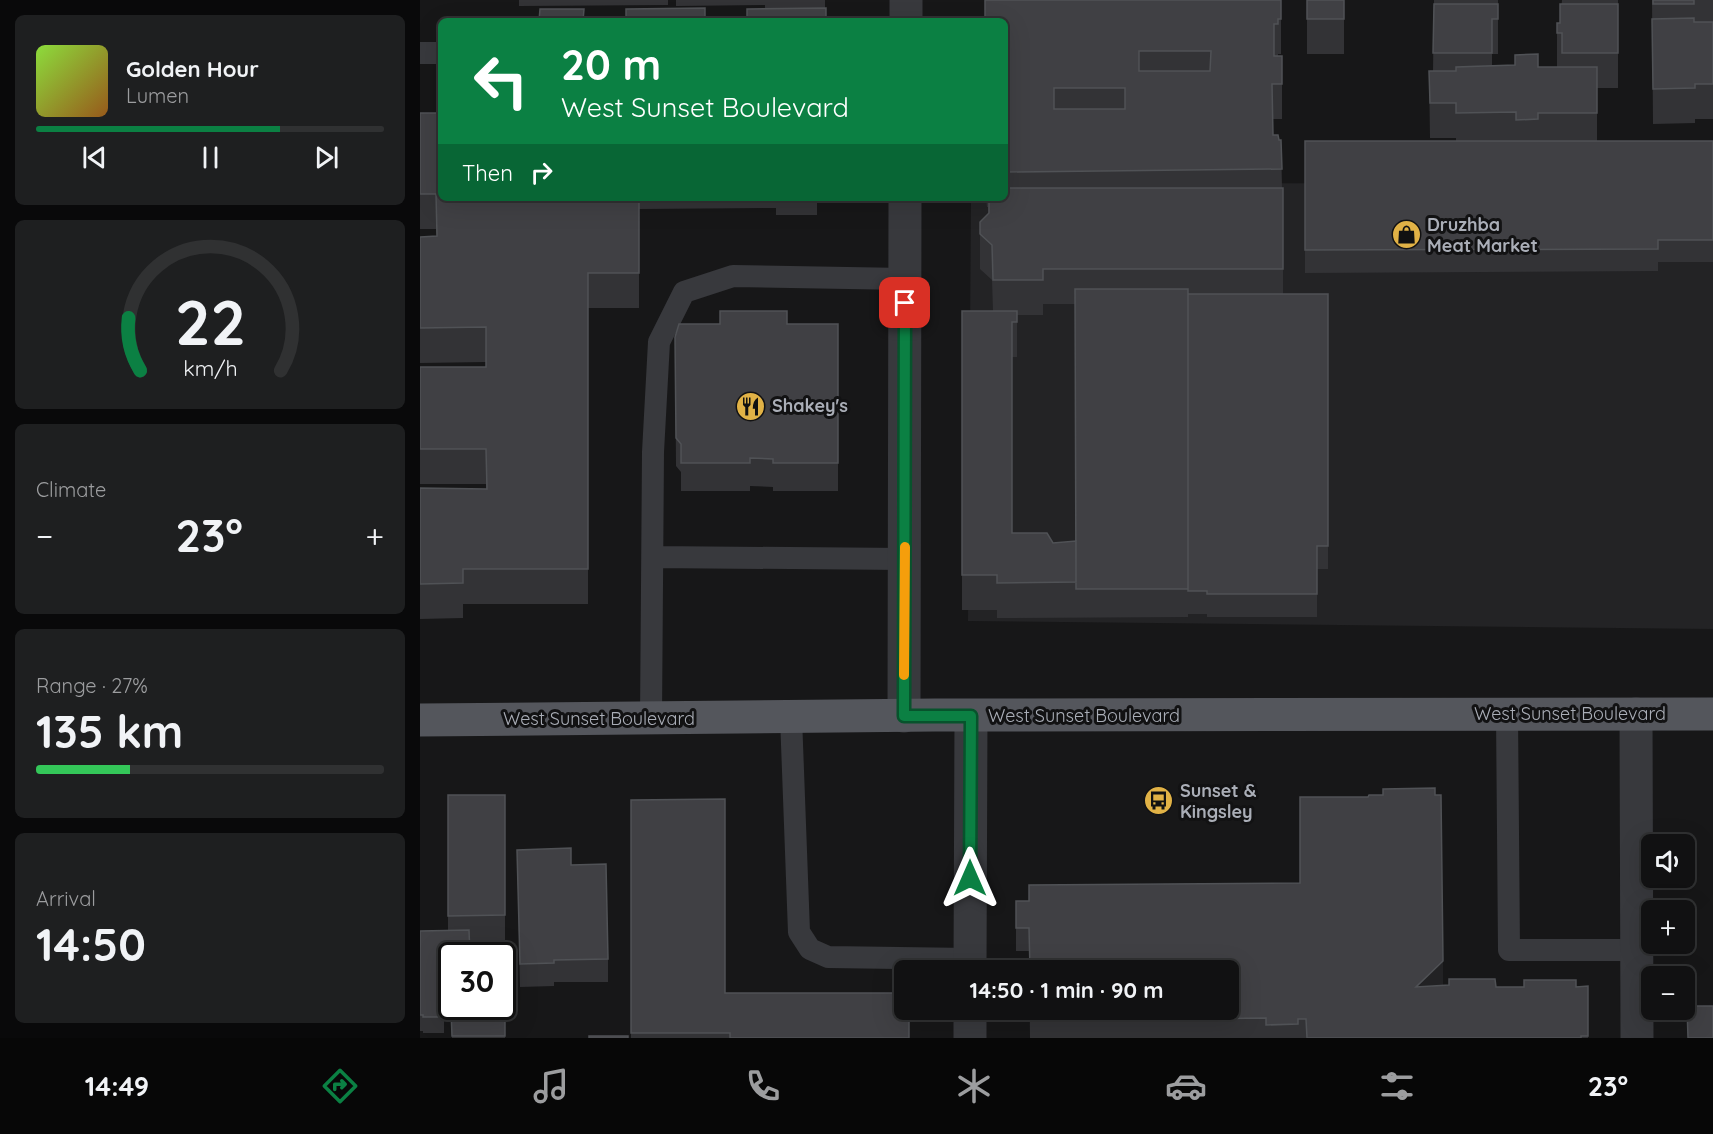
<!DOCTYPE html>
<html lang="en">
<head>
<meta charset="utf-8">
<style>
	body { margin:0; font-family:Quicksand,sans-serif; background:#1e1f20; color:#f1f3f6; height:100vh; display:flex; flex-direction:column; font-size:22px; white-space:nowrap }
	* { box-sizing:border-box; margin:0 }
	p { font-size:20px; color:#9c9d9f }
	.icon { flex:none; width:33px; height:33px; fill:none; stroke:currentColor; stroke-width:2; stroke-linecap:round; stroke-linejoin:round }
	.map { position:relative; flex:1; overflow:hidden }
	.details { display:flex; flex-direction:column; gap:15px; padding:15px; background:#09090a; width:420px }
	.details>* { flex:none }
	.guide { position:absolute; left:18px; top:18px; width:570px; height:183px; border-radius:9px; box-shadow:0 6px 24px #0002,0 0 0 2px #303132; background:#0b8043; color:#fff; overflow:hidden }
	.controls { position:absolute; left:1221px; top:834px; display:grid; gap:12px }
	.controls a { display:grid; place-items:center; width:54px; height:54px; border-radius:9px; background:#111112; box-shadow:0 6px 24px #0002,0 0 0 2px #303132; font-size:30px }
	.speed { position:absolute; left:18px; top:942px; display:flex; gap:12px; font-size:30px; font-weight:700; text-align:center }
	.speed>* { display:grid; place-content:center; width:78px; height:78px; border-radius:50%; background:#111112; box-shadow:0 6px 24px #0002,0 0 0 2px #303132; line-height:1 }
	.speed .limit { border:3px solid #111; border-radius:9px; background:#fff; color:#111 }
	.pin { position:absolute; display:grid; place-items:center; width:51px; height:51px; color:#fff; margin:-26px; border-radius:12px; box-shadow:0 3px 9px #0006 }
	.me { position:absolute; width:66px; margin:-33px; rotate:0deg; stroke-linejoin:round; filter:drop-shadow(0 0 4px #0008) }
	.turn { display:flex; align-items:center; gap:21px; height:126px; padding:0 24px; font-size:27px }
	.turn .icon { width:78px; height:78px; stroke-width:2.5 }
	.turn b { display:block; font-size:42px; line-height:51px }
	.then { display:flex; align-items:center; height:57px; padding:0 24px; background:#0003; gap:12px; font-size:22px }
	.big { font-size:45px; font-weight:700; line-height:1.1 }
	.details .card { flex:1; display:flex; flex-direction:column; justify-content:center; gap:9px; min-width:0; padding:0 21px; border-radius:9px; background:#1e1f20 }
	.details .dial { align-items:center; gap:0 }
	.dial svg { height:156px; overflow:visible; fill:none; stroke:#303132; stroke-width:7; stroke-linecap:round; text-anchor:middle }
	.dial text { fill:#f1f3f6; stroke:none }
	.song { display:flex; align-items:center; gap:18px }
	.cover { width:72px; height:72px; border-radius:9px; background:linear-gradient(135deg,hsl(90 70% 55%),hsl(30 70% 35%)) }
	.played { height:6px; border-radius:3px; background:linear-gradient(90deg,#0b8043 70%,#303132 70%) }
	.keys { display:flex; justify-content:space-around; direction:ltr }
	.heat { display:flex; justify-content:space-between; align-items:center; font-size:33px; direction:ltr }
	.charge { height:9px; border-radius:4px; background:linear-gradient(90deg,#34c759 27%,#303132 0) }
	.trip { position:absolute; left:474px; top:960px; width:345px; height:60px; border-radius:9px; background:#111112; box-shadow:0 6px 24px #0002,0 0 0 2px #303132; font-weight:700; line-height:60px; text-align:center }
	.menu { display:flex; height:96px; justify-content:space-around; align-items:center; background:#070707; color:#9c9d9f }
	.menu .icon { width:42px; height:42px }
	.menu .current { color:#0b8043 }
	.menu b { font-size:27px; color:#f1f3f6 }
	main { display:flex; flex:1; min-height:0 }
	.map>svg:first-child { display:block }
	.built { fill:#232325 }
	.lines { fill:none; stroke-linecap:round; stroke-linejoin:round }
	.service { stroke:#38393d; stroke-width:22 }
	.minor { stroke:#38393d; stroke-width:33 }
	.primary { stroke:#54565c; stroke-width:33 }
	.wall { fill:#333336; fill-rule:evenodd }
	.shaded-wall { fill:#222224 }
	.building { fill:#404044; stroke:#505256; stroke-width:1.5; fill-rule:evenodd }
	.route-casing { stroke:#07532c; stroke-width:15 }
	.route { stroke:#0b8043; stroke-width:10 }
	.slow { stroke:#f59e0b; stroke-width:10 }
	.labels { text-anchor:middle; stroke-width:6; stroke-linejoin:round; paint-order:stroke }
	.poi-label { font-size:18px; font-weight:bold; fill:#aaaeb7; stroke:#121213; text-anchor:start }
	.street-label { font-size:18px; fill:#aaaeb7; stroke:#121213 }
</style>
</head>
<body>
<main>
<section class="details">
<div class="card">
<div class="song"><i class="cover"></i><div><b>Golden Hour</b><p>Lumen</p></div></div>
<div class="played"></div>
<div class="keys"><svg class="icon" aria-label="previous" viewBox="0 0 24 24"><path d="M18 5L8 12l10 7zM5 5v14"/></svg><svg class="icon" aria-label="pause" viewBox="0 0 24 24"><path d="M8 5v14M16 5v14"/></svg><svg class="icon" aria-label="next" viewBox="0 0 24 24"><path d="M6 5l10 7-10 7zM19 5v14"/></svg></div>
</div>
<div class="card dial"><svg viewBox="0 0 100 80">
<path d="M14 69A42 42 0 1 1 86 69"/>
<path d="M14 69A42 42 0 0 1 8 42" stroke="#0b8043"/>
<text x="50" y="56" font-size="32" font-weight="700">22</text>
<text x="50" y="72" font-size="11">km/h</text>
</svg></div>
<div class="card"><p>Climate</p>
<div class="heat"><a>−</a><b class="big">23°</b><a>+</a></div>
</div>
<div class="card"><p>Range · 27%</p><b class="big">135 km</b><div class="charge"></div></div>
<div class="card"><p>Arrival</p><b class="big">14:50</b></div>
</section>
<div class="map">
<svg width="1293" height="1038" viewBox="0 0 1293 1038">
	<rect width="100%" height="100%" fill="#171718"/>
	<path class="built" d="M 585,183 L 1293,184 L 1293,629 L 548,621 L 551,198 L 585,198 Z"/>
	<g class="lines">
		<path class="service" d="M 0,53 L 21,53
			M 233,557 L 485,559
			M 1087,714 L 1089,950 L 1216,950
			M 371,717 L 379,932 L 390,949 L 408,957 L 550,959
			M 231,719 L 233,452 L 239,342 L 264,292 L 313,276 L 485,279"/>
		<path class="minor" d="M 486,21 L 486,0
			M 1216,714 L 1217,1038
			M 484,716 L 485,198
			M 550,970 L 551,716
			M 550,1038 L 550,1010"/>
		<path class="primary" d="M 0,720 L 515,715 L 1293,714"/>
	</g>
	<path class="wall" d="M 99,0 L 248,0 L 248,5 L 99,6 Z
		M 256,0 L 405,0 L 405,8 L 345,8 L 345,5 L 256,6 Z
		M 861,0 L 861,54 L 858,54 L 858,56 L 862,56 L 862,119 L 853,119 L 853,135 L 859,140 L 861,140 L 862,188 L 863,188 L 863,294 L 908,294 L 908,569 L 897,569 L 897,617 L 787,617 L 787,614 L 768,614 L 768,617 L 577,618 L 577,610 L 542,610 L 542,311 L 573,311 L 572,280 L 560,269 L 560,222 L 568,214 L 568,207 L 567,207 L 566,198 L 585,198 L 585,21 ZM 623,304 L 655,304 L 656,541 L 633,543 L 592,533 L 592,357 L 597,357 L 597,315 L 623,315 Z
		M 887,0 L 924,0 L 924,54 L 887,54 Z
		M 1014,0 L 1078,0 L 1078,54 L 1072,54 L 1072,65 L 1118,67 L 1137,67 L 1137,23 L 1140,23 L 1142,0 L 1198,0 L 1198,88 L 1177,88 L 1177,141 L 1293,141 L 1293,262 L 1238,262 L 1238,271 L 885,273 L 885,141 L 1036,141 L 1036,138 L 1010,138 L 1009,71 L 1013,71 Z
		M 1232,0 L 1293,0 L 1293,119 L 1275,119 L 1275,123 L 1233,124 Z
		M 0,113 L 21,198 L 397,198 L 397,215 L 356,215 L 356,208 L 219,209 L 219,308 L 168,308 L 168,604 L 43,604 L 43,618 L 0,619 L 0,488 L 66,489 L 66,484 L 0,484 L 0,367 L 66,367 L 66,362 L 0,363 L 0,237 L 17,236 L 16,229 L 0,229 Z
		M 367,324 L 418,324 L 418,491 L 353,491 L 353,487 L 330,486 L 330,491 L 261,491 L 261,472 L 256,466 L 255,337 Z
		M 28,795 L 85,795 L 85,943 L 50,944 L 32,956 L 32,1006 L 51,1006 L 51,1010 L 76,1014 L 85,1013 L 85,1038 L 32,1038 L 31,1018 L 24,1018 L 24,1033 L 3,1033 L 3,1031 L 0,1031 L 0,931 L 28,930 Z
		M 211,800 L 305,993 L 489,1038 L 211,1038 Z
		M 97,850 L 151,865 L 188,959 L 188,982 L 134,982 L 134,986 L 100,987 Z
		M 596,901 L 1023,984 L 1021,986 L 1029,985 L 1029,979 L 1076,987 L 1168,986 L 1168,1038 L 610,1038 L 609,951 L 596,951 Z"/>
	<path class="shaded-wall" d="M 1023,961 L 1023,984 L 996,1009 L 996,987 Z"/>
	<path class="building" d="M 565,0 L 861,0 L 861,19 L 858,19 L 858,24 L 854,24 L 854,56 L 862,56 L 862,84 L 852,84 L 853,135 L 858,135 L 859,140 L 861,140 L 862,169 L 585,172 L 585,21 L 565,21 ZM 719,51 L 791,51 L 790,71 L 719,71 ZM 634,88 L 705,88 L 705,109 L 634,109 Z
		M 887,0 L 924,0 L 924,19 L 887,19 Z
		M 1233,0 L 1274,0 L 1274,4 L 1233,4 Z
		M 1014,4 L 1078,4 L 1078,19 L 1072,19 L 1072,53 L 1013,53 Z
		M 1140,4 L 1198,4 L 1198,53 L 1142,53 L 1142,33 L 1137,33 L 1137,23 L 1140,23 Z
		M 285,8 L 285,21 L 206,21 L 206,9 Z
		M 406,8 L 406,21 L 327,21 L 327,9 Z
		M 120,9 L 164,9 L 163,21 L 119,21 Z
		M 1274,18 L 1274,22 L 1293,22 L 1293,84 L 1275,84 L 1275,88 L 1233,89 L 1232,19 Z
		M 1118,54 L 1118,67 L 1177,67 L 1177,113 L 1118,113 L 1118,119 L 1096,120 L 1096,112 L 1036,113 L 1036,103 L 1010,103 L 1009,71 L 1036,71 L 1036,67 L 1095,65 L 1095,55 Z
		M 0,113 L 21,113 L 21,198 L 219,198 L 219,273 L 168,273 L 168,569 L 43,569 L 43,583 L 0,584 L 0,488 L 67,489 L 66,449 L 0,449 L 0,367 L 66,367 L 66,327 L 0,328 L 0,237 L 17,236 L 16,194 L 0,194 Z
		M 885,141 L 1293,141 L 1293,240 L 1238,240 L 1238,249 L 885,250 Z
		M 585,188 L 863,188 L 863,269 L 623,269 L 623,280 L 573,280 L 572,245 L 560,234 L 560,222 L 569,213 L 569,198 L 585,198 Z
		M 655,289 L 768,289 L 768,589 L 656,589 Z
		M 768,294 L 908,294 L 908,546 L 897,546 L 897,594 L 787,594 L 787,591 L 768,591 Z
		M 300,311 L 367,311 L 367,324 L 418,324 L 418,463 L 353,463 L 353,459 L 330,458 L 330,463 L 261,463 L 261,444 L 256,438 L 255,337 L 259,324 L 300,324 Z
		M 542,311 L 597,311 L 597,322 L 592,322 L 592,533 L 627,533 L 633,543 L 656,541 L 656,582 L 577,583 L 577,575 L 542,575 Z
		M 1015,788 L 1015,795 L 1021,795 L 1023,961 L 996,987 L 1029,985 L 1029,979 L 1075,979 L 1076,987 L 1104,987 L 1104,980 L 1156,980 L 1156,987 L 1168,986 L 1168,1036 L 1161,1036 L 1161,1038 L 887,1038 L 886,1019 L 878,1019 L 878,1024 L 846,1025 L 846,1018 L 610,1021 L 610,1010 L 808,1010 L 808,970 L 610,970 L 609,928 L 596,928 L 596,901 L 609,901 L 609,885 L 880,883 L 880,797 L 948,797 L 949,795 L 963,795 L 963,789 Z
		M 28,795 L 85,795 L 85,915 L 28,916 Z
		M 305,799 L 305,993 L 484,993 L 484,1010 L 489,1010 L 489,1038 L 310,1038 L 310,1033 L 211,1033 L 211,800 Z
		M 151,848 L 151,865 L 186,864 L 188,959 L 134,960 L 134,963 L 100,964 L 97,850 Z
		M 49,930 L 50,956 L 32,956 L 32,1002 L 24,1002 L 24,1017 L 3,1017 L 3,1015 L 0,1015 L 0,931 Z
		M 1267,1006 L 1293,1006 L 1293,1038 L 1268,1038 Z
		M 76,1009 L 76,1014 L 85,1013 L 85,1036 L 32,1036 L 31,1010 Z
		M 169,1036 L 208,1036 L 208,1038 L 169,1038 Z"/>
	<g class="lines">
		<defs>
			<path id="route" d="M 485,303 L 484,716 L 551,716 L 550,878"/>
		</defs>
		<use href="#route" class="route-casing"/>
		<use href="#route" class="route"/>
		<path class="slow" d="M 484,675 L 485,547"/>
	</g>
	<defs>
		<symbol id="shop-disc" viewBox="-11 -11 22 22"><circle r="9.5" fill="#e1b246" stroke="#121213"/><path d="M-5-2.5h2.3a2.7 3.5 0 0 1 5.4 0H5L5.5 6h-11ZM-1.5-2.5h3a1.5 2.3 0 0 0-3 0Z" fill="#111"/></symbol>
		<symbol id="restaurant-disc" viewBox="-11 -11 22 22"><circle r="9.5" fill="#e1b246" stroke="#121213"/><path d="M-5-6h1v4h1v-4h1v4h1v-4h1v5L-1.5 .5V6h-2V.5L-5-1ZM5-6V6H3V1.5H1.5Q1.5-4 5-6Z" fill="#111"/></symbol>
		<symbol id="bus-disc" viewBox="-11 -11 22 22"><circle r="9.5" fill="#e1b246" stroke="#121213"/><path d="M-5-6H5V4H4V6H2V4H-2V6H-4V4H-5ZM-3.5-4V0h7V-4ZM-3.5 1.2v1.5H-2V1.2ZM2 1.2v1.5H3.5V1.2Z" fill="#111"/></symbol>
	</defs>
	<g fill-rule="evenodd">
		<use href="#shop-disc" x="970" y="218" width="33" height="33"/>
		<use href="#restaurant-disc" x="314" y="390" width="33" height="33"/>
		<use href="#bus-disc" x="722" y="784" width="33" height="33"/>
	</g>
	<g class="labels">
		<g class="poi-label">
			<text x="1007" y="231">Druzhba<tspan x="1007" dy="21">Meat Market</tspan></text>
			<text x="352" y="412">Shakey's</text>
			<text x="760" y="797">Sunset &amp;<tspan x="760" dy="21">Kingsley</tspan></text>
		</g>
		<g class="street-label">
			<text x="1150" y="720">West Sunset Boulevard</text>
			<text x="664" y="722">West Sunset Boulevard</text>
			<text x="179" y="725">West Sunset Boulevard</text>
		</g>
	</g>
</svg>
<div class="controls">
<a><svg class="icon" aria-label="sound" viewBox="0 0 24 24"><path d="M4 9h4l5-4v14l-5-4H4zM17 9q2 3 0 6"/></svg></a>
<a>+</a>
<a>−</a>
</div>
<div class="speed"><div class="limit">30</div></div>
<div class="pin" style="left:485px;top:303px;background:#d93025"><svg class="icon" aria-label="arrive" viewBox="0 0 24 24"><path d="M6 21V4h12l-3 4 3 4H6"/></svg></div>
<svg class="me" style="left:550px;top:878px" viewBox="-20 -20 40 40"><path d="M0-17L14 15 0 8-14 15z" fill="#0b8043" stroke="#fff" stroke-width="4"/></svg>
<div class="trip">14:50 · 1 min · 90 m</div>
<div class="guide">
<div class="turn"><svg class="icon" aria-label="left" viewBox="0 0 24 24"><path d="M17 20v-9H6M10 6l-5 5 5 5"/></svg><div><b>20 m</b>West Sunset Boulevard</div></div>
<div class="then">Then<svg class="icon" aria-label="right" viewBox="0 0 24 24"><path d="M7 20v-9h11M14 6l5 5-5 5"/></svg></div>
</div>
</div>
</main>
<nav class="menu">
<b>14:49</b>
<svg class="icon current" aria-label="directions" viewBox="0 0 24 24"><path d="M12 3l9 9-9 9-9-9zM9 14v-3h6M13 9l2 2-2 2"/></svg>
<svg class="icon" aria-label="music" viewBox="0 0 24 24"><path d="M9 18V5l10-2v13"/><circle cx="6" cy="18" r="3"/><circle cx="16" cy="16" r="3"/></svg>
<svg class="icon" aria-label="phone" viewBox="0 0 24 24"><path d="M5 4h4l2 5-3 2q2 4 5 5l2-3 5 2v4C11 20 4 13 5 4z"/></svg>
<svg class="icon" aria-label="climate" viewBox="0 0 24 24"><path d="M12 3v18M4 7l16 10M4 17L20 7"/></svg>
<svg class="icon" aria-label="car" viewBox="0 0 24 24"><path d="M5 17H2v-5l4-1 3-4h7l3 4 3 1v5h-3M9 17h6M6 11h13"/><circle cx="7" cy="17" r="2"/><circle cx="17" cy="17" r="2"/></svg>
<svg class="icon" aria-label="filters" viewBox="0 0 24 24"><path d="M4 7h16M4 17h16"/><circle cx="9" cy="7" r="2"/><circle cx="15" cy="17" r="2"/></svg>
<b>23°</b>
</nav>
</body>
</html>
